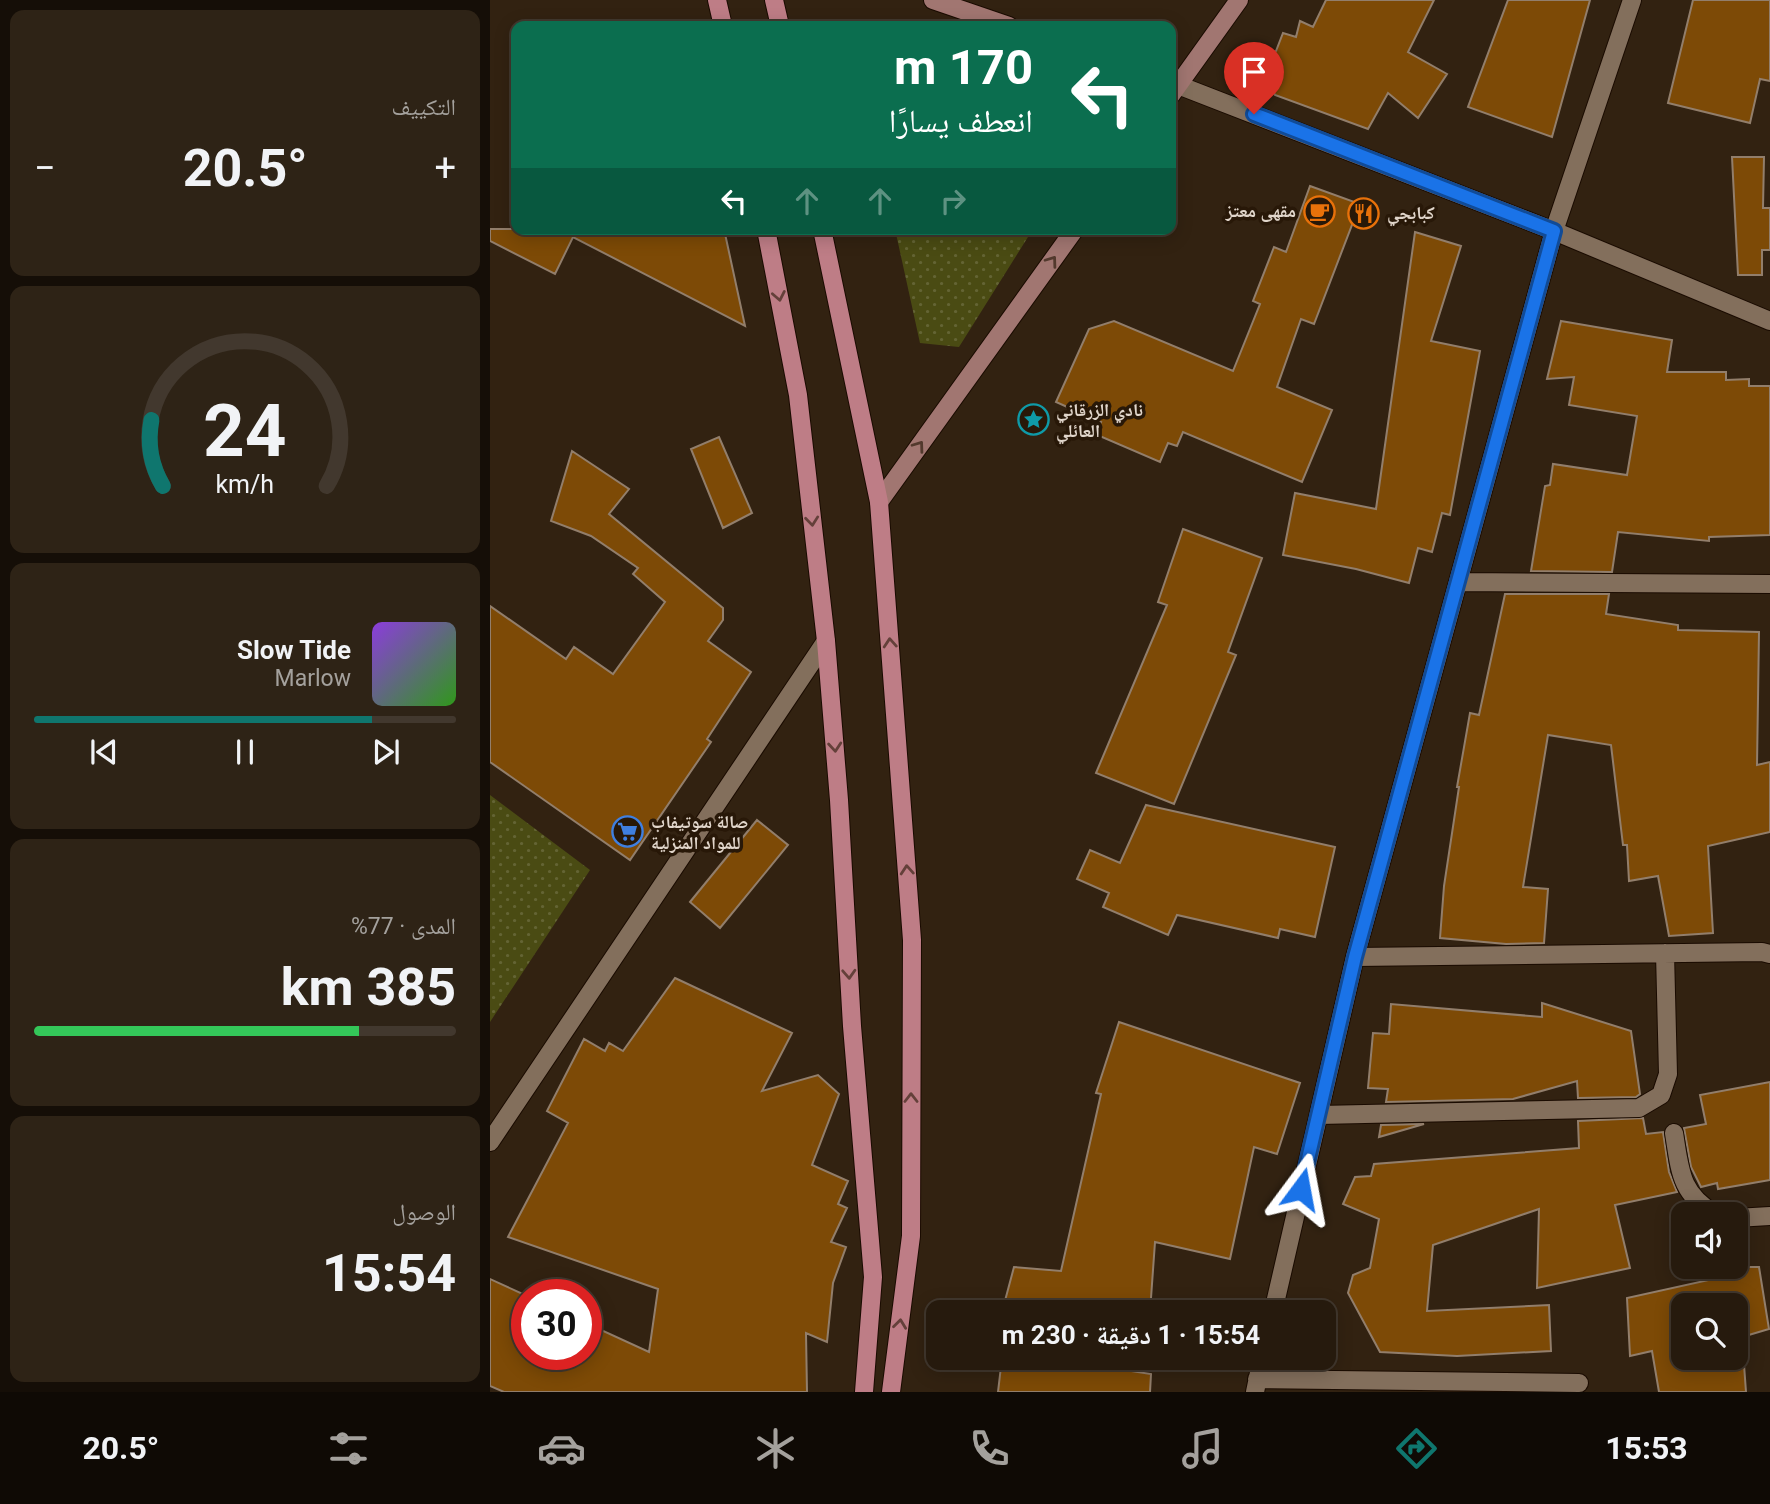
<!DOCTYPE html>
<html lang="ar">
<head>
<meta charset="utf-8">
<style>
	body { margin:0; font-family:Roboto,"Noto Naskh Arabic",sans-serif; background:#2e2316; color:#f1f3f6; direction:rtl; height:100vh; display:flex; flex-direction:column; font-size:26px; white-space:nowrap }
	* { box-sizing:border-box; margin:0 }
	p { font-size:23px; color:#a4a19d }
	.icon { flex:none; width:38px; height:38px; fill:none; stroke:currentColor; stroke-width:2; stroke-linecap:round; stroke-linejoin:round }
	.map { position:relative; flex:1; overflow:hidden; direction:ltr }
	.drawer { display:flex; flex-direction:column; gap:10px; padding:10px; background:#150e07; width:490px }
	.drawer>* { flex:none }
	.guide { position:absolute; left:21px; top:21px; width:665px; height:214px; border-radius:14px; box-shadow:0 4px 18px #0003,0 0 0 2px #42382e; direction:rtl; background:#0b6e4f; color:#fff; overflow:hidden }
	.buttons { position:absolute; left:1181px; top:1202px; display:grid; gap:14px }
	.buttons a { display:grid; place-items:center; width:77px; height:77px; border-radius:14px; background:#261a0d; box-shadow:0 4px 18px #0003,0 0 0 2px #42382e; font-size:35px }
	.speed { position:absolute; left:21px; top:1279px; display:flex; gap:14px; font-size:35px; font-weight:700; text-align:center }
	.speed>* { display:grid; place-content:center; width:91px; height:91px; border-radius:50%; background:#261a0d; box-shadow:0 4px 18px #0003,0 0 0 2px #42382e; line-height:1 }
	.speed .limit { border:10px solid #d22; background:#fff; color:#111 }
	.pin { position:absolute; display:grid; place-items:center; width:60px; height:60px; color:#fff; margin:-72px -30px; border-radius:50% 50% 50% 0; rotate:-45deg; box-shadow:0 0 7px #0007 }
	.pin .icon { rotate:45deg }
	.me { position:absolute; width:77px; margin:-38px; rotate:13deg; stroke-linejoin:round; filter:drop-shadow(0 0 5px #0008) }
	.turn { display:flex; align-items:center; gap:24px; height:147px; padding:0 28px; font-size:32px }
	.turn .icon { width:91px; height:91px; stroke-width:2.5 }
	.turn b { display:block; font-size:49px; line-height:60px }
	.lanes { display:flex; align-items:center; height:66px; padding:0 28px; background:#0003; justify-content:center; gap:35px; direction:ltr }
	.lanes .off { opacity:.35 }
	.big { font-size:52px; font-weight:700; line-height:1.1 }
	.drawer .widget { flex:1; display:flex; flex-direction:column; justify-content:center; gap:10px; min-width:0; padding:0 24px; border-radius:14px; background:#2e2316 }
	.drawer .dial { align-items:center; gap:0 }
	.dial svg { height:182px; overflow:visible; fill:none; stroke:#42382e; stroke-width:7; stroke-linecap:round; text-anchor:middle }
	.dial text { fill:#f1f3f6; stroke:none }
	.song { display:flex; align-items:center; gap:21px }
	.cover { width:84px; height:84px; border-radius:10px; background:linear-gradient(135deg,hsl(270 70% 55%),hsl(110 70% 35%)) }
	.played { height:7px; border-radius:4px; background:linear-gradient(90deg,#0f766e 80%,#42382e 80%) }
	.keys { display:flex; justify-content:space-around; direction:ltr }
	.heat { display:flex; justify-content:space-between; align-items:center; font-size:38px; direction:ltr }
	.charge { height:10px; border-radius:5px; background:linear-gradient(90deg,#34c759 77%,#42382e 0) }
	.trip { position:absolute; left:436px; top:1300px; width:410px; height:70px; border-radius:14px; background:#261a0d; box-shadow:0 4px 18px #0003,0 0 0 2px #42382e; font-weight:700; line-height:70px; text-align:center; direction:rtl }
	.tab-bar { display:flex; height:112px; justify-content:space-around; align-items:center; background:#0f0a05; color:#a4a19d }
	.tab-bar .icon { width:49px; height:49px }
	.tab-bar .current { color:#0f766e }
	.tab-bar b { font-size:32px; color:#f1f3f6 }
	main { display:flex; flex:1; min-height:0 }
	.map>svg:first-child { display:block }
	.grass { fill:url(#grass-dots) }
	.building { fill:#7d4a06; stroke:#927e6b; stroke-width:2; fill-rule:evenodd }
	.lines { fill:none; stroke-linecap:round; stroke-linejoin:round }
	.service-casing { stroke:#1a0b00; stroke-width:20 }
	.minor-casing { stroke:#1a0b00; stroke-width:20 }
	.tertiary-casing { stroke:#1a0b00; stroke-width:20 }
	.secondary-casing { stroke:#1a0b00; stroke-width:20 }
	.primary-casing { stroke:#1a0b00; stroke-width:20 }
	.service { stroke:#836f5c; stroke-width:18 }
	.minor { stroke:#836f5c; stroke-width:18 }
	.tertiary { stroke:#836f5c; stroke-width:18 }
	.secondary { stroke:#a17671; stroke-width:18 }
	.primary { stroke:#be7d86; stroke-width:18 }
	.oneway { stroke:#52392d }
	.oneway2 { stroke:#64403a }
	.route-casing { stroke:#114b97; stroke-width:18 }
	.route { stroke:#1a73e8; stroke-width:12 }
	.labels { text-anchor:middle; stroke-width:7; stroke-linejoin:round; paint-order:stroke }
	.poi-label { font-size:18px; font-weight:bold; fill:#e1d6cb; stroke:#281808; text-anchor:start }
</style>
</head>
<body>
<main>
<div class="map">
<svg width="1280" height="1392" viewBox="0 0 1280 1392">
	<defs>
		<pattern id="grass-dots" width="8" height="8" patternUnits="userSpaceOnUse" patternTransform="scale(1.75)"><rect width="8" height="8" fill="#4a4b13"/><path d="M2 2h.1M6 6h.1" fill="none" stroke="#646434" stroke-width="1.8" stroke-linecap="round"/></pattern>
	</defs>
	<rect width="100%" height="100%" fill="#322211"/>
	<path class="grass" d="M 405,229 L 543,229 L 469,347 L 430,343 Z
		M 0,795 L 100,870 L 0,1022 Z"/>
	<path class="building" d="M 836,0 L 944,0 L 918,52 L 957,74 L 928,118 L 898,93 L 878,129 L 785,95 L 768,59 L 786,51 L 793,33 L 806,37 L 810,21 L 823,27 Z
		M 1018,0 L 1100,0 L 1062,137 L 978,107 Z
		M 1203,0 L 1280,0 L 1280,81 L 1270,79 L 1260,123 L 1178,103 Z
		M 1242,157 L 1274,157 L 1273,208 L 1280,208 L 1280,250 L 1272,250 L 1272,275 L 1248,275 Z
		M 820,186 L 870,204 L 824,324 L 811,319 L 787,387 L 842,410 L 812,482 L 693,432 L 687,446 L 678,443 L 670,462 L 605,434 L 611,422 L 566,402 L 599,329 L 624,321 L 743,371 L 770,304 L 763,301 L 784,247 L 796,252 Z
		M 0,229 L 234,229 L 255,326 L 83,237 L 65,274 L 0,241 Z
		M 925,232 L 971,246 L 941,341 L 990,351 L 960,515 L 952,513 L 942,552 L 928,548 L 919,583 L 866,569 L 793,555 L 805,493 L 886,509 Z
		M 1071,321 L 1182,340 L 1177,372 L 1236,372 L 1236,380 L 1259,379 L 1259,386 L 1280,386 L 1280,535 L 1219,537 L 1219,541 L 1128,532 L 1122,572 L 1041,571 L 1055,486 L 1060,485 L 1063,464 L 1137,475 L 1147,416 L 1079,405 L 1084,377 L 1057,379 Z
		M 229,437 L 262,513 L 233,528 L 201,449 Z
		M 82,451 L 139,489 L 119,514 L 233,608 L 233,620 L 218,641 L 261,672 L 217,739 L 221,742 L 140,860 L 0,762 L 0,606 L 76,659 L 84,647 L 123,674 L 175,602 L 143,574 L 148,568 L 101,536 L 61,521 Z
		M 693,529 L 772,558 L 738,652 L 746,655 L 684,804 L 606,773 L 677,605 L 668,602 Z
		M 1015,594 L 1119,594 L 1116,614 L 1188,625 L 1188,630 L 1269,632 L 1267,765 L 1280,762 L 1280,832 L 1218,846 L 1223,933 L 1179,936 L 1168,876 L 1139,881 L 1137,845 L 1133,845 L 1121,745 L 1058,735 L 1033,887 L 1058,889 L 1054,943 L 1016,944 L 950,938 L 954,886 L 969,787 L 967,787 L 980,713 L 989,715 Z
		M 656,805 L 845,847 L 825,937 L 790,929 L 788,938 L 687,915 L 678,935 L 613,907 L 619,893 L 587,879 L 600,850 L 630,863 Z
		M 267,820 L 298,845 L 230,928 L 200,902 Z
		M 185,978 L 302,1033 L 272,1091 L 328,1075 L 349,1094 L 322,1165 L 358,1181 L 348,1204 L 357,1208 L 341,1242 L 356,1247 L 343,1283 L 337,1342 L 316,1333 L 317,1392 L 14,1392 L 0,1386 L 0,1279 L 37,1296 L 37,1354 L 96,1354 L 96,1323 L 159,1352 L 168,1289 L 18,1237 L 78,1123 L 57,1111 L 94,1039 L 115,1051 L 119,1043 L 133,1051 Z
		M 1052,1003 L 1141,1031 L 1150,1094 L 1146,1097 L 1088,1098 L 1087,1081 L 1023,1099 L 896,1102 L 898,1089 L 878,1088 L 883,1033 L 899,1034 L 901,1004 L 1052,1017 Z
		M 629,1022 L 810,1083 L 787,1154 L 764,1147 L 740,1259 L 665,1242 L 660,1312 L 512,1312 L 524,1267 L 571,1271 L 611,1094 L 606,1093 Z
		M 1280,1082 L 1280,1180 L 1228,1189 L 1227,1183 L 1211,1187 L 1201,1167 L 1194,1128 L 1216,1124 L 1210,1095 Z
		M 1153,1118 L 1156,1134 L 1173,1132 L 1179,1172 L 1187,1192 L 1125,1205 L 1140,1268 L 1047,1288 L 1049,1209 L 943,1245 L 937,1311 L 1059,1305 L 1061,1351 L 967,1356 L 890,1352 L 858,1293 L 863,1275 L 880,1268 L 889,1219 L 853,1204 L 865,1177 L 881,1176 L 884,1164 L 1089,1148 L 1088,1121 Z
		M 934,1124 L 889,1137 L 891,1125 Z
		M 1231,1267 L 1269,1267 L 1279,1329 L 1252,1337 L 1256,1392 L 1169,1392 L 1162,1351 L 1140,1356 L 1137,1298 L 1228,1278 ZM 1194,1306 L 1246,1306 L 1246,1358 L 1194,1358 Z
		M 512,1358 L 556,1358 L 661,1374 L 660,1392 L 508,1392 Z"/>
	<g class="lines">
		<defs>
			<path id="service" d="M 1184,1133 C 1190,1170 1190,1194 1225,1214
				M 1246,1218 L 1280,1216"/>
			<path id="minor" d="M 968,582 L 1280,584
				M 865,957 L 1272,952 L 1280,954
				M 829,1115 L 1149,1108 L 1171,1095 L 1178,1074 L 1175,953
				M 0,1142 L 336,641
				M 783,1312 L 865,957 L 968,582 L 1064,231 L 1142,0
				M 767,1379 L 1089,1383
				M 765,1392 L 772,1358"/>
			<path id="tertiary" d="M 688,85 L 1064,231 L 1280,321"/>
			<path id="secondary" d="M 443,0 L 519,26
				M 681,95 L 749,0
				M 389,502 L 585,229"/>
			<path id="primary" d="M 227,0 L 233,26
				M 284,0 L 290,26
				M 276,229 L 308,395 L 336,641 L 349,800 L 362,1026 L 383,1277 L 374,1392
				M 332,229 L 389,502 L 422,940 L 421,1236 L 401,1392"/>
		</defs>
		<use href="#service" class="service-casing"/>
		<use href="#minor" class="minor-casing"/>
		<use href="#tertiary" class="tertiary-casing"/>
		<use href="#secondary" class="secondary-casing"/>
		<use href="#primary" class="primary-casing"/>
		<use href="#service" class="service"/>
		<use href="#minor" class="minor"/>
		<use href="#tertiary" class="tertiary"/>
		<use href="#secondary" class="secondary"/>
		<use href="#primary" class="primary"/>
	</g>
	<defs><path id="oneway-chevron" d="M-2-3.5L2.5 0L-2 3.5" fill="none" stroke-width="1.6" stroke-linecap="round" stroke-linejoin="round" transform="scale(1.75)"/></defs>
	<g class="oneway">
		<use href="#oneway-chevron" transform="translate(562 261) rotate(-54)"/>
		<use href="#oneway-chevron" transform="translate(429 446) rotate(-54)"/>
	</g>
	<g class="oneway2">
		<use href="#oneway-chevron" transform="translate(289 296) rotate(79)"/>
		<use href="#oneway-chevron" transform="translate(322 521) rotate(84)"/>
		<use href="#oneway-chevron" transform="translate(400 643) rotate(-94)"/>
		<use href="#oneway-chevron" transform="translate(345 747) rotate(85)"/>
		<use href="#oneway-chevron" transform="translate(417 870) rotate(-94)"/>
		<use href="#oneway-chevron" transform="translate(359 974) rotate(87)"/>
		<use href="#oneway-chevron" transform="translate(421 1098) rotate(-90)"/>
		<use href="#oneway-chevron" transform="translate(410 1324) rotate(-83)"/>
	</g>
	<g class="lines">
		<defs>
			<path id="route" d="M 764,114 L 1064,231 L 865,957 L 811,1189"/>
		</defs>
		<use href="#route" class="route-casing"/>
		<use href="#route" class="route"/>
	</g>
	<defs>
		<symbol id="cafe-ring" viewBox="-11 -11 22 22"><circle r="9.5" fill="#281808" stroke="#e8710a" stroke-width="1.5"/><path d="M-5.5-4.5H6V0H3Q3 3.5 0 3.5H-2.5Q-5.5 3.5-5.5 0ZM3-3.2v2h1.7v-2ZM-6 4.5H4V6H-6Z" fill="#e8710a"/></symbol>
		<symbol id="restaurant-ring" viewBox="-11 -11 22 22"><circle r="9.5" fill="#281808" stroke="#e8710a" stroke-width="1.5"/><path d="M-5-6h1v4h1v-4h1v4h1v-4h1v5L-1.5 .5V6h-2V.5L-5-1ZM5-6V6H3V1.5H1.5Q1.5-4 5-6Z" fill="#e8710a"/></symbol>
		<symbol id="sight-ring" viewBox="-11 -11 22 22"><circle r="9.5" fill="#281808" stroke="#0f9aa8" stroke-width="1.5"/><path d="M0-6L1.8-2.2L6-1.7L2.9 1.2L3.7 5.4L0 3.3L-3.7 5.4L-2.9 1.2L-6-1.7L-1.8-2.2Z" fill="#0f9aa8"/></symbol>
		<symbol id="supermarket-ring" viewBox="-11 -11 22 22"><circle r="9.5" fill="#281808" stroke="#3f7fe0" stroke-width="1.5"/><path d="M-6-5.5h2.5l.6 2H6L4.5 2H-2.5L-4.4-4H-6ZM-1.5 3.2a1.3 1.3 0 1 0 .1 0ZM3 3.2a1.3 1.3 0 1 0 .1 0Z" fill="#3f7fe0"/></symbol>
	</defs>
	<g fill-rule="evenodd">
		<use href="#cafe-ring" x="812" y="194" width="35" height="35"/>
		<use href="#restaurant-ring" x="856" y="196" width="35" height="35"/>
		<use href="#sight-ring" x="526" y="402" width="35" height="35"/>
		<use href="#supermarket-ring" x="120" y="814" width="35" height="35"/>
	</g>
	<g class="labels">
		<g class="poi-label">
			<text x="806" y="217" text-anchor="end">مقهى معتز</text>
			<text x="897" y="219">كبابجي</text>
			<text x="566" y="416">نادي الزرقاني<tspan x="566" dy="21">العائلي</tspan></text>
			<text x="161" y="828">صالة سوتيفاب<tspan x="161" dy="21">للمواد المنزلية</tspan></text>
		</g>
	</g>
</svg>
<div class="buttons">
<a><svg class="icon" aria-label="sound" viewBox="0 0 24 24"><path d="M4 9h4l5-4v14l-5-4H4zM17 9q2 3 0 6"/></svg></a>
<a><svg class="icon" aria-label="search" viewBox="0 0 24 24"><circle cx="10" cy="10" r="6"/><path d="M15 15l6 6"/></svg></a>
</div>
<div class="speed"><div class="limit">30</div></div>
<div class="pin" style="left:764px;top:114px;background:#d93025"><svg class="icon" aria-label="arrive" viewBox="0 0 24 24"><path d="M6 21V4h12l-3 4 3 4H6"/></svg></div>
<svg class="me" style="left:811px;top:1189px" viewBox="-20 -20 40 40"><path d="M0-17L14 15 0 8-14 15z" fill="#1a73e8" stroke="#fff" stroke-width="4"/></svg>
<div class="trip">15:54 · 1 دقيقة · 230 m</div>
<div class="guide">
<div class="turn"><svg class="icon" aria-label="left" viewBox="0 0 24 24"><path d="M17 20v-9H6M10 6l-5 5 5 5"/></svg><div><b>170 m</b>انعطف يسارًا</div></div>
<div class="lanes"><svg class="icon" aria-label="left" viewBox="0 0 24 24"><path d="M17 20v-9H6M10 6l-5 5 5 5"/></svg><svg class="icon off" aria-label="ahead" viewBox="0 0 24 24"><path d="M12 20V5M6 11l6-6 6 6"/></svg><svg class="icon off" aria-label="ahead" viewBox="0 0 24 24"><path d="M12 20V5M6 11l6-6 6 6"/></svg><svg class="icon off" aria-label="right" viewBox="0 0 24 24"><path d="M7 20v-9h11M14 6l5 5-5 5"/></svg></div>
</div>
</div>
<section class="drawer">
<div class="widget"><p>التكييف</p>
<div class="heat"><a>−</a><b class="big">20.5°</b><a>+</a></div>
</div>
<div class="widget dial"><svg viewBox="0 0 100 80">
<path d="M14 69A42 42 0 1 1 86 69"/>
<path d="M14 69A42 42 0 0 1 9 40" stroke="#0f766e"/>
<text x="50" y="56" font-size="32" font-weight="700">24</text>
<text x="50" y="72" font-size="11">km/h</text>
</svg></div>
<div class="widget">
<div class="song"><i class="cover"></i><div><b>Slow Tide</b><p>Marlow</p></div></div>
<div class="played"></div>
<div class="keys"><svg class="icon" aria-label="previous" viewBox="0 0 24 24"><path d="M18 5L8 12l10 7zM5 5v14"/></svg><svg class="icon" aria-label="pause" viewBox="0 0 24 24"><path d="M8 5v14M16 5v14"/></svg><svg class="icon" aria-label="next" viewBox="0 0 24 24"><path d="M6 5l10 7-10 7zM19 5v14"/></svg></div>
</div>
<div class="widget"><p>المدى · 77%</p><b class="big">385 km</b><div class="charge"></div></div>
<div class="widget"><p>الوصول</p><b class="big">15:54</b></div>
</section>
</main>
<nav class="tab-bar">
<b>15:53</b>
<svg class="icon current" aria-label="directions" viewBox="0 0 24 24"><path d="M12 3l9 9-9 9-9-9zM9 14v-3h6M13 9l2 2-2 2"/></svg>
<svg class="icon" aria-label="music" viewBox="0 0 24 24"><path d="M9 18V5l10-2v13"/><circle cx="6" cy="18" r="3"/><circle cx="16" cy="16" r="3"/></svg>
<svg class="icon" aria-label="phone" viewBox="0 0 24 24"><path d="M5 4h4l2 5-3 2q2 4 5 5l2-3 5 2v4C11 20 4 13 5 4z"/></svg>
<svg class="icon" aria-label="climate" viewBox="0 0 24 24"><path d="M12 3v18M4 7l16 10M4 17L20 7"/></svg>
<svg class="icon" aria-label="car" viewBox="0 0 24 24"><path d="M5 17H2v-5l4-1 3-4h7l3 4 3 1v5h-3M9 17h6M6 11h13"/><circle cx="7" cy="17" r="2"/><circle cx="17" cy="17" r="2"/></svg>
<svg class="icon" aria-label="filters" viewBox="0 0 24 24"><path d="M4 7h16M4 17h16"/><circle cx="9" cy="7" r="2"/><circle cx="15" cy="17" r="2"/></svg>
<b>20.5°</b>
</nav>
</body>
</html>
